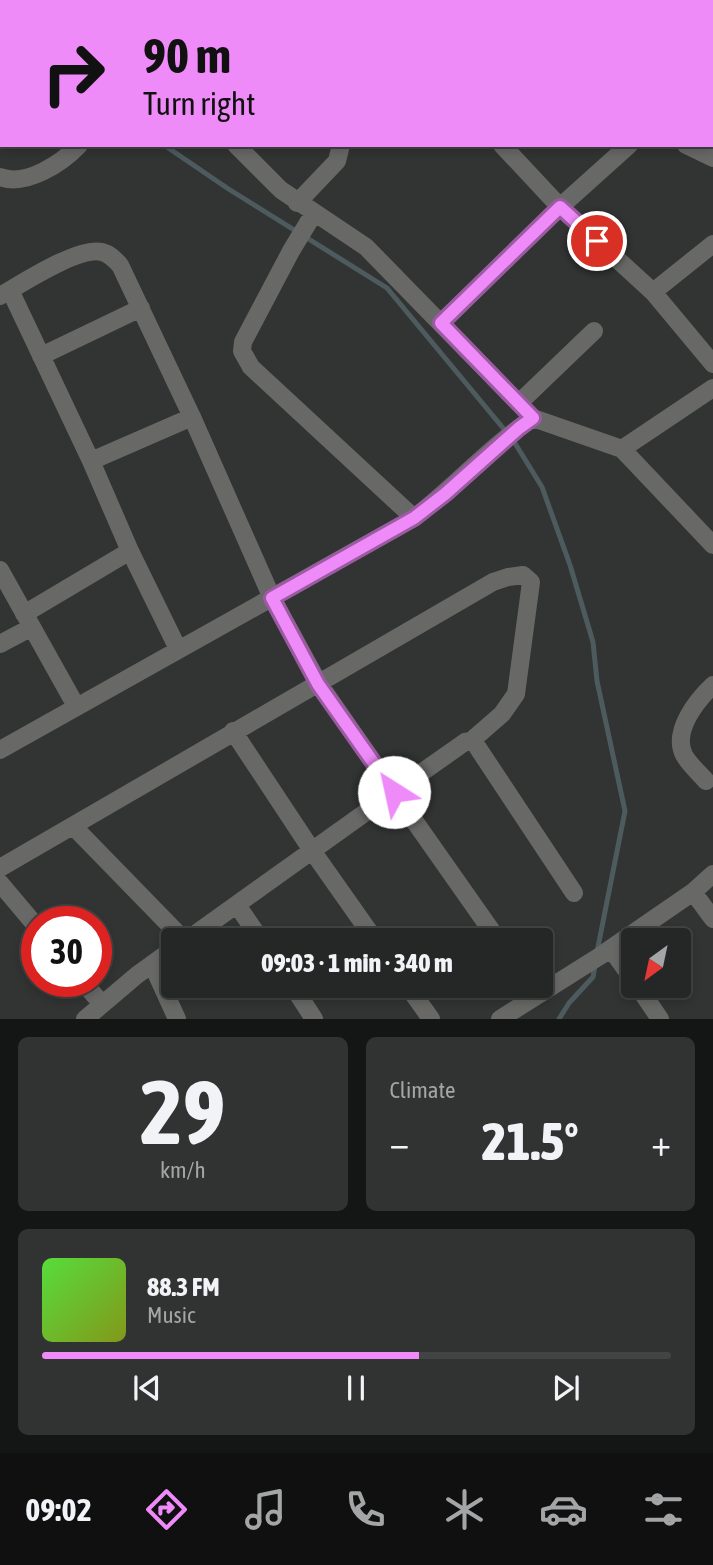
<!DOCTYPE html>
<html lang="en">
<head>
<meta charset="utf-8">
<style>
	body { margin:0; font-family:"Asap Condensed",sans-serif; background:#313332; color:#f1f3f6; height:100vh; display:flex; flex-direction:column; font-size:26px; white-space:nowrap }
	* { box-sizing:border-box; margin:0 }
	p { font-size:23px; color:#a3a5a7 }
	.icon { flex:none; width:38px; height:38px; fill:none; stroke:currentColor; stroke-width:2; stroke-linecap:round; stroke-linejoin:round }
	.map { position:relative; height:1019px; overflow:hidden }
	.details { display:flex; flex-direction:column; gap:18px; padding:18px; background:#141515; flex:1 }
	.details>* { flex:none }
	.hud { position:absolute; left:0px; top:0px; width:714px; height:147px; box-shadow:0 4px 10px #0003,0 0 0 2px #424443; background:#ee8bf8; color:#111; overflow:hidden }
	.needle { width:46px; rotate:213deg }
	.tools { position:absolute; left:621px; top:928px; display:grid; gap:14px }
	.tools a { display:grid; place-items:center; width:70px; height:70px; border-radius:7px; background:#252726; box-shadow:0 4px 10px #0003,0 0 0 2px #424443; font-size:35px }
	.speed { position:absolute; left:21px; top:906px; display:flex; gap:14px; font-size:35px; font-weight:700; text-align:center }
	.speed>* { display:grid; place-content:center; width:91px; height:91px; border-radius:50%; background:#252726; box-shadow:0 4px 10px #0003,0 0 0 2px #424443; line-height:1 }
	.speed .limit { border:10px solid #d22; background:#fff; color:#111 }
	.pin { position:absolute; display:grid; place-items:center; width:60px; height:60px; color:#fff; margin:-30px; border:4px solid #fff; border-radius:50%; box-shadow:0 2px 7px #0007 }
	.me { position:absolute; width:77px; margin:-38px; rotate:325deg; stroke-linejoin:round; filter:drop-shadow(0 0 5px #0008) }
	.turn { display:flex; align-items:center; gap:24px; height:147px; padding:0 28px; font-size:32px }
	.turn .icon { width:91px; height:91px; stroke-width:2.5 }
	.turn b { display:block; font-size:49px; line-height:60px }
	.big { font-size:52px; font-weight:800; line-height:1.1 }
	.details .widget { flex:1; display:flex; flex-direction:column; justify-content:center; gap:10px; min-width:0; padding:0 24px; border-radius:10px; background:#313332 }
	.details .dial { align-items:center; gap:0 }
	.dial b { font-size:91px; line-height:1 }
	.song { display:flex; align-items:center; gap:21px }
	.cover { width:84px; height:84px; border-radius:10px; background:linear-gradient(135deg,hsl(110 70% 55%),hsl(70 70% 35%)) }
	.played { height:7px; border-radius:4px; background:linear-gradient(90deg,#ee8bf8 60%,#424443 60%) }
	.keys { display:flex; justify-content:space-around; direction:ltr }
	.heat { display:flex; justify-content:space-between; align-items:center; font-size:38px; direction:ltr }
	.details .tiles { flex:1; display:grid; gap:18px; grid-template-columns:1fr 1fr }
	.widget:last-child { grid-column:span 2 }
	.trip { position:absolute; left:161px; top:928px; width:392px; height:70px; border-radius:7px; background:#252726; box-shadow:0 4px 10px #0003,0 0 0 2px #424443; font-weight:800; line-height:70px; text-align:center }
	.tabs { display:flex; height:112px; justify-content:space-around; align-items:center; background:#0f100f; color:#a3a5a7 }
	.tabs .icon { width:49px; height:49px }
	.tabs .active { color:#ee8bf8 }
	.tabs b { font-size:32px; color:#f1f3f6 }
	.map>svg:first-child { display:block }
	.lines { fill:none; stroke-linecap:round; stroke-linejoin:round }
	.stream { stroke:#4e5b5e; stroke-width:5 }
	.minor { stroke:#686967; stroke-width:18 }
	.route-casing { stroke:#9b5aa1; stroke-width:18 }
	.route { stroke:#ee8bf8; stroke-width:12 }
</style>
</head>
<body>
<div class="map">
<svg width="713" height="1019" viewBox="0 0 713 1019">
	<rect width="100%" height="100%" fill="#313432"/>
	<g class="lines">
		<path class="stream" d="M 164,145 L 227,188 L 387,288 L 513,440 L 542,487 L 570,565 L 593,642 L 597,681 L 625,811 L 597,952
			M 559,1019 L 569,1003 L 593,977 L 595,965"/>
		<path class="minor" d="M 377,0 L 381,2
			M 711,0 L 713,1
			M 50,2 L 52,0
			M 107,2 L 109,0
			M 0,39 L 2,38
			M 236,145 L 281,190 L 366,247 L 533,418
			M 502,145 L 560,207 L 653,292 L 713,364
			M 686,145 L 713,158
			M 0,177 C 26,187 62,163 79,145
			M 297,203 L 337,161 L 341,145
			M 314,213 L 291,251 L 243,342 L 242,351 L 251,367 L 414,518
			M 10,290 L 91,461 L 130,551 L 178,649
			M 653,292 L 713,244
			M 0,296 C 21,284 79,246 102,252 C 110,254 115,260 120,265 L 192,417 L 272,598 L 319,684 L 394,792 L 187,940
			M 441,323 L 560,207 L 629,145
			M 41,356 L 141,308
			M 519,403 L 594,331
			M 622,449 L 713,388
			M 91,461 L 192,417
			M 0,570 L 76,706
			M 24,614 L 130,551
			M 0,644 L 32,627
			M 233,731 L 313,852 L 375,940
			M 0,750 L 414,518 C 455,486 490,447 533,418 L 622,449 L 713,545
			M 706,781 C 699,773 689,764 684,755 C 672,731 697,700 713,685
			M 73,826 L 184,940
			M 0,868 L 493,582 L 508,577 L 523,575 L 531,582 L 516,694 L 502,714 L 471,741
			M 0,883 L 37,927
			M 693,892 L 713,919
			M 237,905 L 261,940
			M 498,940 L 394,792 L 465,742 L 471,741 L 476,745 L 574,893
			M 611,949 L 634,981
			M 152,964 L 177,1019
			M 83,982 L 102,1004
			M 292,985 L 314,1019
			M 407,985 L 431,1019
			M 637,985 L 660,1019
			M 85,1019 L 137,975 L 173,949
			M 500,1019 L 600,956 L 693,892 L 713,874"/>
	</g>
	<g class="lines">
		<defs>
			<path id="route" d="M 394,792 L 318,684 L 272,598 L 414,518 L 445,494 L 519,428 L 533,418 L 441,323 L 560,207 L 597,241"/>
		</defs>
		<use href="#route" class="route-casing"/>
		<use href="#route" class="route"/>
	</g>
</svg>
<div class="tools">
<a><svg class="needle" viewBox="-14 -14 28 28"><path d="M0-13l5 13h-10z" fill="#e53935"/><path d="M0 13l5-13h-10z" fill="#a3a5a7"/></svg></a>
</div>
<div class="speed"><div class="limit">30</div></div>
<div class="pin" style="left:597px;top:241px;background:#d93025"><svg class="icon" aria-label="arrive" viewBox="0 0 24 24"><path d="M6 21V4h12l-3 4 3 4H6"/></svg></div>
<svg class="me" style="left:394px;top:792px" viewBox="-20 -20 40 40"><circle r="19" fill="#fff"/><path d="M0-13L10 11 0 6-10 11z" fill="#ee8bf8"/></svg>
<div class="trip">09:03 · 1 min · 340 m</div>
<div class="hud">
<div class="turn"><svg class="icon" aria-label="right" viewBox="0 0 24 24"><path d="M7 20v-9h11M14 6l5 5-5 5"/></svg><div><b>90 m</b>Turn right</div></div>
</div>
</div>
<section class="details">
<div class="tiles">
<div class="widget dial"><b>29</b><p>km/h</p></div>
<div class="widget"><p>Climate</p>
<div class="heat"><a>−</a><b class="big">21.5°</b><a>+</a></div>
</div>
<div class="widget">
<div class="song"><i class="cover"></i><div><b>88.3 FM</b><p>Music</p></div></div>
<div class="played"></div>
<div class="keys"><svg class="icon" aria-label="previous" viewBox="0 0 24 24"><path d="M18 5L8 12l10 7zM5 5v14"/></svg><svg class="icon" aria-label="pause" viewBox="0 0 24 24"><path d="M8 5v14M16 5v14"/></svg><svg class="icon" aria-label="next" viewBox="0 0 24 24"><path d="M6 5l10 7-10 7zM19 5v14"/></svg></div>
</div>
</div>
</section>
<nav class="tabs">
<b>09:02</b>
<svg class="icon active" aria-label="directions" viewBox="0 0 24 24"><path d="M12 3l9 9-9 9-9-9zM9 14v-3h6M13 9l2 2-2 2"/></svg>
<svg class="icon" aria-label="music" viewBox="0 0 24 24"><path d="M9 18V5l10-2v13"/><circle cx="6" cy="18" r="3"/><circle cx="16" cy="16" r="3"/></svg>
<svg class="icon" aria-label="phone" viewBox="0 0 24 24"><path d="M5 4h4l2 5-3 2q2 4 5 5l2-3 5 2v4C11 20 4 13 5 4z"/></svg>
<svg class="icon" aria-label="climate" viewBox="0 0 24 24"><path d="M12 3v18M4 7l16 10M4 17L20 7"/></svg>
<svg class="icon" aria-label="car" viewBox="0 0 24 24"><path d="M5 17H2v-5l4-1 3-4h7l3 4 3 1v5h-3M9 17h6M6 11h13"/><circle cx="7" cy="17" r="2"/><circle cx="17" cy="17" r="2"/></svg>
<svg class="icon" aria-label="filters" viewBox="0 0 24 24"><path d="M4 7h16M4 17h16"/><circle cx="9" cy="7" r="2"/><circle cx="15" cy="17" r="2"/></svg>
</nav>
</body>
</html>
